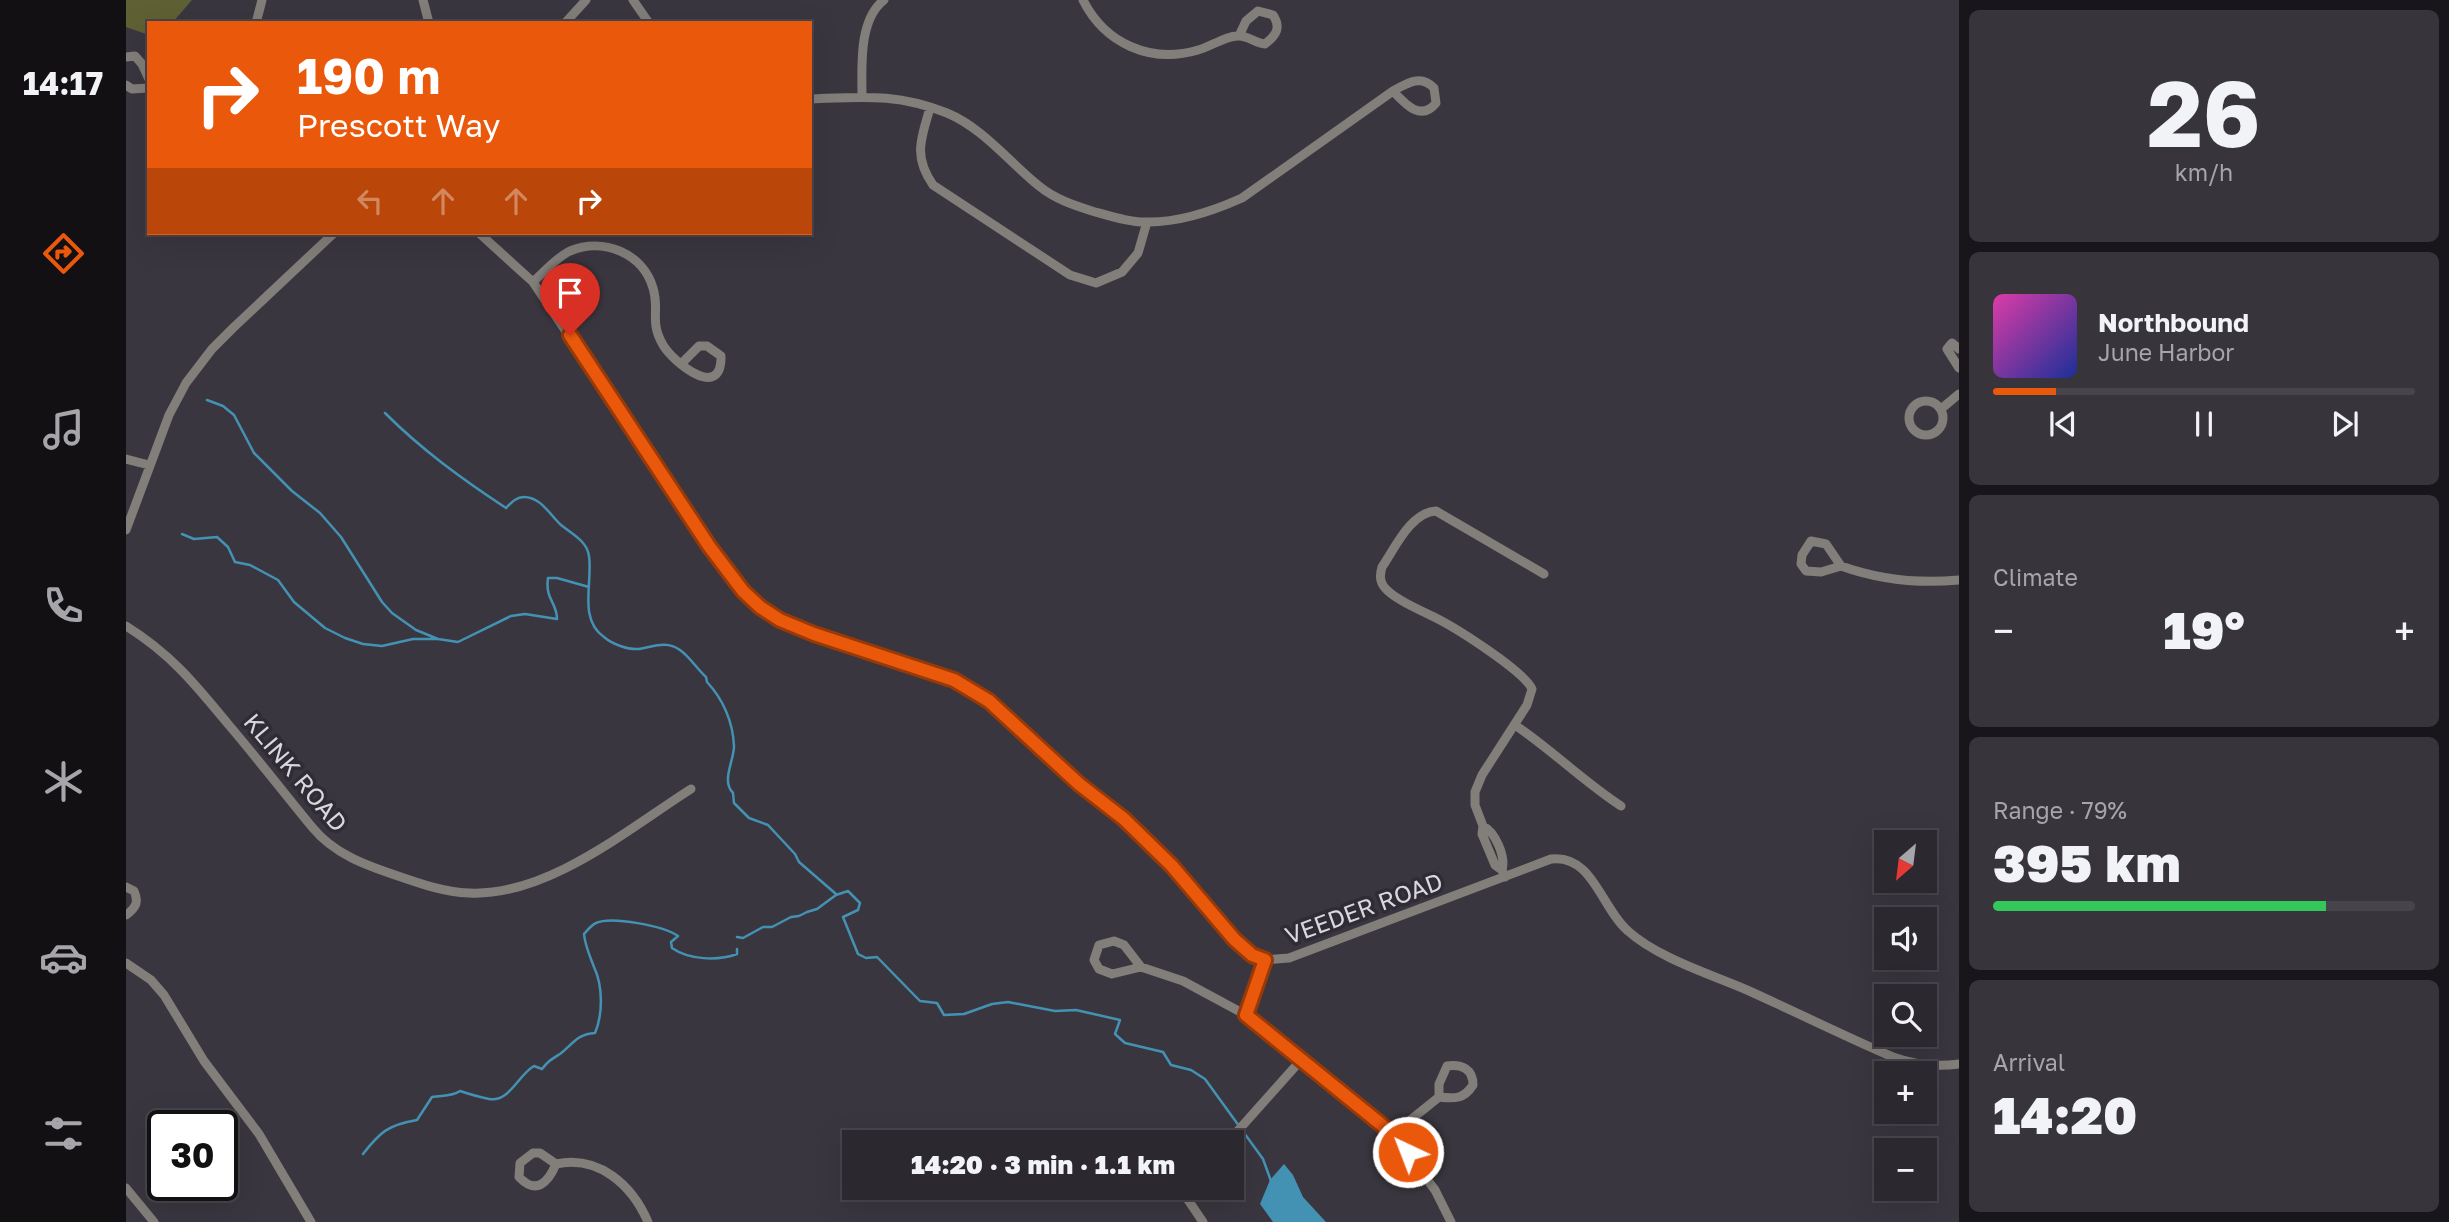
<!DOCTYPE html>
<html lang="en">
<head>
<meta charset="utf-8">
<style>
	body { margin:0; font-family:"Golos Text",sans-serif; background:#38343b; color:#f1f3f6; height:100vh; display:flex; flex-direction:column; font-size:26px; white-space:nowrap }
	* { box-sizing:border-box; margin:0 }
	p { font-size:23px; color:#a6a6aa }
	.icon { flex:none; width:38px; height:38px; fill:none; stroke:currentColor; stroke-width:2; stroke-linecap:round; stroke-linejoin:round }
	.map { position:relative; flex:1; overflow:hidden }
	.side { display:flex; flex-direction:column; gap:10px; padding:10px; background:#18161a; width:490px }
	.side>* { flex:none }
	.top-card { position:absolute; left:21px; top:21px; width:665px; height:214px; border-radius:0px; box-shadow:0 7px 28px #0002,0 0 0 2px #48444b; background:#ea580c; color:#fff; overflow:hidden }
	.needle { width:46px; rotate:208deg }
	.buttons { position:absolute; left:1748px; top:830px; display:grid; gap:14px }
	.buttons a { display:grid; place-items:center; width:63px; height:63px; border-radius:0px; background:#2c282f; box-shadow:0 7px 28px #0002,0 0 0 2px #48444b; font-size:35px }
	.speed { position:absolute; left:21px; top:1110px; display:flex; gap:14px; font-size:35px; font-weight:700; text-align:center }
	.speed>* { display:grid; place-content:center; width:91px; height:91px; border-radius:50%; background:#2c282f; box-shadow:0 7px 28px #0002,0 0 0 2px #48444b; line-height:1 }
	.speed .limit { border:4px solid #111; border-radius:10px; background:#fff; color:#111 }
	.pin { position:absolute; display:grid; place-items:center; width:60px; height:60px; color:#fff; margin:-72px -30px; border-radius:50% 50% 50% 0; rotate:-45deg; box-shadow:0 0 7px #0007 }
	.pin .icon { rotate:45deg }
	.me { position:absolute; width:77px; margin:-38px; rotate:317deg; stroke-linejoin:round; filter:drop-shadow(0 0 5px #0008) }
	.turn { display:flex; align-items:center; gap:24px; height:147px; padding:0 35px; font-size:32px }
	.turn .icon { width:91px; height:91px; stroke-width:2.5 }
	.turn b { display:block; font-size:49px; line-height:60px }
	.lanes { display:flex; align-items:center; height:66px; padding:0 35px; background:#0003; justify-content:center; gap:35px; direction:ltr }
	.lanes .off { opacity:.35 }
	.big { font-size:52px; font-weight:800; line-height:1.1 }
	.side .card { flex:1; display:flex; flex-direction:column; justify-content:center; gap:10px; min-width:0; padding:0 24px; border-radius:10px; background:#38343b }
	.side .dial { align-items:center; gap:0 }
	.dial b { font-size:91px; line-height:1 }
	.song { display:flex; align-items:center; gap:21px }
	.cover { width:84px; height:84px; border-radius:10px; background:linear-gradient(135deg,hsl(320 70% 55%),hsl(230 70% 35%)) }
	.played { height:7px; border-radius:4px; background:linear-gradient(90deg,#ea580c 15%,#48444b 15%) }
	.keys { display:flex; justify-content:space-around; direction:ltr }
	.heat { display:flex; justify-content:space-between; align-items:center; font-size:38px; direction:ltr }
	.charge { height:10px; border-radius:5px; background:linear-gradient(90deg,#34c759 79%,#48444b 0) }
	.trip { position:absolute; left:716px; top:1130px; width:402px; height:70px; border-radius:0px; background:#2c282f; box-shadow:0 7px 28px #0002,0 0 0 2px #48444b; font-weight:800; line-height:70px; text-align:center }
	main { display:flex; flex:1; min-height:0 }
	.menu { display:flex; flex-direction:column; width:126px; justify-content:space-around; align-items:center; background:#121013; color:#a6a6aa }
	.menu .icon { width:49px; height:49px }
	.menu .selected { color:#ea580c }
	.menu b { font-size:32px; color:#f1f3f6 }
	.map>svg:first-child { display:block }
	.green { fill:#5f6033 }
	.water { fill:#4492b3 }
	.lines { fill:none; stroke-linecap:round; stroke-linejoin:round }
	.stream { stroke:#4492b3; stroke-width:2.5 }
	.minor { stroke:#827e7a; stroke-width:9 }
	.route-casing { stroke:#983908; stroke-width:18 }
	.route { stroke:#ea580c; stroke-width:12 }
	.labels { text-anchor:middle; stroke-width:7; stroke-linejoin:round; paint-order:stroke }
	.street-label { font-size:24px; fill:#dad8dd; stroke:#2f2c35 }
</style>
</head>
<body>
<main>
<nav class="menu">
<b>14:17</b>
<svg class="icon selected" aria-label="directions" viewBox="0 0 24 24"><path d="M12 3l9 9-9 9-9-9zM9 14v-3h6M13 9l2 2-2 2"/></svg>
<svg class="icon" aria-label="music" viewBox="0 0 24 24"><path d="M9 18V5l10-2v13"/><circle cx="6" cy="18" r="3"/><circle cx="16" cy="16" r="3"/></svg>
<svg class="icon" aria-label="phone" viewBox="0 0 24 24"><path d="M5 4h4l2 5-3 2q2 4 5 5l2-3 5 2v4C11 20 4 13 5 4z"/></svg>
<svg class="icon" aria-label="climate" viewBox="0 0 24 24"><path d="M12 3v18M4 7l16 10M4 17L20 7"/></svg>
<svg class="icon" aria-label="car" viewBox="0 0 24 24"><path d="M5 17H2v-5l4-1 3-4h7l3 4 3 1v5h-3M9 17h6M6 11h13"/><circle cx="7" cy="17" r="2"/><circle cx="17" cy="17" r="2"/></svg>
<svg class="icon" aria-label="filters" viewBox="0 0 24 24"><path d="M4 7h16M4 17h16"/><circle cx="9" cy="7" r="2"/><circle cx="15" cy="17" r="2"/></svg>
</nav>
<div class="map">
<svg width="1833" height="1222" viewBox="0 0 1833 1222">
	<rect width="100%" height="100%" fill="#3a363f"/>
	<path class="green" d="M 0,0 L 66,0 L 46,23 L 23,23 L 23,35 L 0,27 Z"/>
	<path class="water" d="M 1158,1164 L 1167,1175 L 1177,1197 L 1200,1222 L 1147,1222 L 1134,1204 L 1144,1180 Z"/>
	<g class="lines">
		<path class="stream" d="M 81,400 L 97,406 L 108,415 L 128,453 L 166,491 L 194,513 L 215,537 L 256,602 L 266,613 L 290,630 L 312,639 L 332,642 L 385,616 L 399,614 L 431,619 C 431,602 419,600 422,578 L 431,578 L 463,587
			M 259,413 C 296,450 336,479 380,508 C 385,503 390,497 398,497 C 415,497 424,515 435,525 C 446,534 461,541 463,556 C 467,582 452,619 478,637 C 486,644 502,650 513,649 C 527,647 540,640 554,650 C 564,657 571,669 580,677 L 581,682 C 597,699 607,722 608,746 C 608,761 595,781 607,793 L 608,803 L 623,818 L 642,825 L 669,854 L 673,862 L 710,894
			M 56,534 L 68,539 L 91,537 L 102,547 L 109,562 L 124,565 L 152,580 L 168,602 L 199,628 L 219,638 L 237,644 L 256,646 L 287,639 L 310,639
			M 611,937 L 617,938 L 637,927 L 646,927 L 665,917 L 673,916 L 681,912 L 691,909 L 710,895 L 722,891 L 734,903 L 732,910 L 717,917 L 732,954 L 740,958 L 751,957 L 794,1001 L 811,1003 L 818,1015 L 838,1014 L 866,1004 L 882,1002 L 929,1011 L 950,1010 L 994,1020 L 989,1034 L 999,1043 L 1037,1052 L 1045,1065 L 1065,1070 L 1079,1079 L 1137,1159 L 1145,1181
			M 237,1154 C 254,1132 262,1125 291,1120 L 306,1097 C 316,1095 325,1097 334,1091 C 343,1094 353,1097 363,1099 C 383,1103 393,1074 408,1066 L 416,1069 C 422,1061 426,1059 434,1054 C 447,1044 451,1034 469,1033 C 477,1014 477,986 468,967 C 464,956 459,946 458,934 C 461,931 465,925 470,923 C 486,916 538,926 552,936 L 545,942 L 546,948 C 563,960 592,961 611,954 L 611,949"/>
		<path class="minor" d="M 297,0 L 303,23
			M 507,0 L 523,23
			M 957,0 C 979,44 1025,64 1072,50 C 1084,47 1101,35 1113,36 C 1122,36 1130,43 1139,44 C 1151,35 1155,27 1147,15 L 1132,11 L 1120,21 L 1113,36
			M 130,23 L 136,0
			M 439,23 L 460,0
			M 0,57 L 9,56 L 16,64 L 23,79
			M 0,85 L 6,89 L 23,88
			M 736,97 C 736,68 732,20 758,0
			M 684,99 C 737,97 771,93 821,113 C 857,128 883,162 913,186 C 929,199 947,205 966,211 C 984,216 1005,223 1023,222 C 1055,222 1087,211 1116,198 L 1267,91 C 1281,83 1295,74 1308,88 L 1310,103 C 1295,122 1279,104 1267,91
			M 804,108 C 795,139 787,156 807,185 L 944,275 L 970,283 L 996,272 L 1012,253 L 1021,222
			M 353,233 L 407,282 L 583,546 L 617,591 L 634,607 L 654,620 L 688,634 L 828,680 L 844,687 L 863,700 L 953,784 L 986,808 L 1018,837 L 1046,866 L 1108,939 L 1126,955 L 1139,960 L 1163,958 L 1425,859 C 1467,854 1475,908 1502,931 C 1532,958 1584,974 1621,990 C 1670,1012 1718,1036 1767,1057 C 1789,1065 1810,1067 1833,1064
			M 407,282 C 418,272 431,257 444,251 C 477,237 517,253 527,288 C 534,311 523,321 537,345 C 547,362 596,402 595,356 L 581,346 L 573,346 L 555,364
			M 1833,349 L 1826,343 L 1821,349 L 1833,368
			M1783 418a17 17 0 1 1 34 0a17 17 0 1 1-34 0Z
			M 1815,409 L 1833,394
			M 0,459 L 23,465
			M 0,530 L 43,415 L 60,383 L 86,349 L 107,328 L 208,233
			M 1685,541 L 1700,544 L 1715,566 L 1695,572 L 1680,571 L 1675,564 L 1676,555 Z
			M 1715,566 C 1754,580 1791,584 1833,580
			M 0,626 C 45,654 69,684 102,724 C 131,758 158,793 186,827 C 208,854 239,865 272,876 C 295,884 318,892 343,893 C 421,897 502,829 565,789
			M 1389,725 C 1426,750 1458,782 1495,806
			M 1357,826 C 1369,832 1380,856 1376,870
			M 1379,877 L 1376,870 L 1369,865 L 1356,834 L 1357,826 L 1349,805 L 1349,792 L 1356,775 L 1401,705 L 1406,689 C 1398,671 1330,628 1310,618 C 1295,610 1275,603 1262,591 C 1254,584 1253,577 1256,567 C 1269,548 1285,512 1310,511 L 1418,574
			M 0,887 L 8,891 C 13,902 10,908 0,915
			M 988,941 L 998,945 L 1015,967 L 986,974 L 973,969 L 968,960 L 973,945 Z
			M 0,963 L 25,980 L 38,995 L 78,1061 L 133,1134 L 185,1222
			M 1015,967 L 1057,981 L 1120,1015 L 1267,1134 L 1309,1190 L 1325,1222
			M 1120,1015 L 1139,960
			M 1267,1134 L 1313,1097 C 1329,1099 1338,1099 1347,1085 C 1347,1069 1336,1064 1321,1066 L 1313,1084 L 1313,1097
			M 939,1143 C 958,1136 980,1134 999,1143
			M 1101,1143 L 1175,1060
			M 407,1153 L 414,1153 L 430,1164 C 422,1183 410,1195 393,1177 L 394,1163 Z
			M 430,1164 C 473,1155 506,1185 522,1222
			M 0,1188 L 28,1222
			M 1054,1188 L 1077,1222"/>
	</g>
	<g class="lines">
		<defs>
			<path id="route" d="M 444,335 L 583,546 L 617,591 L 634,607 L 654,620 L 688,634 L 828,680 L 863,701 L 953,784 L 998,819 L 1046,866 L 1108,939 L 1126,955 L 1139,960 L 1120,1015 L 1267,1134 L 1282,1152"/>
		</defs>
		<use href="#route" class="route-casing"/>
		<use href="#route" class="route"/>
	</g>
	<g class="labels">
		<g class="street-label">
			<text transform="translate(169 773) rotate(50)" y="8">KLINK ROAD</text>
			<text transform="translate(1238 909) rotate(-20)" y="8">VEEDER ROAD</text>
		</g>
	</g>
</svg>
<div class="buttons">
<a><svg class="needle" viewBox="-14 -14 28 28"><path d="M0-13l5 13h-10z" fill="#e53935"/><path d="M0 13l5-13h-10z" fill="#a6a6aa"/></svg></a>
<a><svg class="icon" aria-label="sound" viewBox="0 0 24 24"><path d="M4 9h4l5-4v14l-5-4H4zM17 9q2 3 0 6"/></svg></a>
<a><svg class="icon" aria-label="search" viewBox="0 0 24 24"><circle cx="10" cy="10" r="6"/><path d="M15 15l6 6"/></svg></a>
<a>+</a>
<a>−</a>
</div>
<div class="speed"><div class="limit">30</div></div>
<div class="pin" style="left:444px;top:335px;background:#d93025"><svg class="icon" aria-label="arrive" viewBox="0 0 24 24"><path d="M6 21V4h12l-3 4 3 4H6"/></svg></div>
<svg class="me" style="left:1282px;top:1152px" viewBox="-20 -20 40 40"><circle r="17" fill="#ea580c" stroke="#fff" stroke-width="3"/><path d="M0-11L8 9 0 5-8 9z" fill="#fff"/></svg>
<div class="trip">14:20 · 3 min · 1.1 km</div>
<div class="top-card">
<div class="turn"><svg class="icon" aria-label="right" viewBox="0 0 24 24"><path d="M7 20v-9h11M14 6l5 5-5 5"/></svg><div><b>190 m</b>Prescott Way</div></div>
<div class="lanes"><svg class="icon off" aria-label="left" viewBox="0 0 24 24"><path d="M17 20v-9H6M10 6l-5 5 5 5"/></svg><svg class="icon off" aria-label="ahead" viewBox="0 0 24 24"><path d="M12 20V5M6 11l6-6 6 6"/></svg><svg class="icon off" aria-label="ahead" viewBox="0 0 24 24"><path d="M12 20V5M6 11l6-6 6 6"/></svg><svg class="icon" aria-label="right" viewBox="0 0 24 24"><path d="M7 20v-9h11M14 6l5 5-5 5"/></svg></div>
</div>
</div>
<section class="side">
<div class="card dial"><b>26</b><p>km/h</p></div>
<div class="card">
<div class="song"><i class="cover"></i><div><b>Northbound</b><p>June Harbor</p></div></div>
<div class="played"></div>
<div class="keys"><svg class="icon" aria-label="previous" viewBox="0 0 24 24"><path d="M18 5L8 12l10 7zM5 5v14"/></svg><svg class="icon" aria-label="pause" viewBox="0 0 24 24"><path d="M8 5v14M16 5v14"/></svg><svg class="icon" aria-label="next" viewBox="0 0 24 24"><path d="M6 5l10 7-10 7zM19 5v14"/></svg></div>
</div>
<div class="card"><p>Climate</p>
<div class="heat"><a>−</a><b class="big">19°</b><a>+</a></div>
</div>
<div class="card"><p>Range · 79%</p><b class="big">395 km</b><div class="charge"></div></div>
<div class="card"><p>Arrival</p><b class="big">14:20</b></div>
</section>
</main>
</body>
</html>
